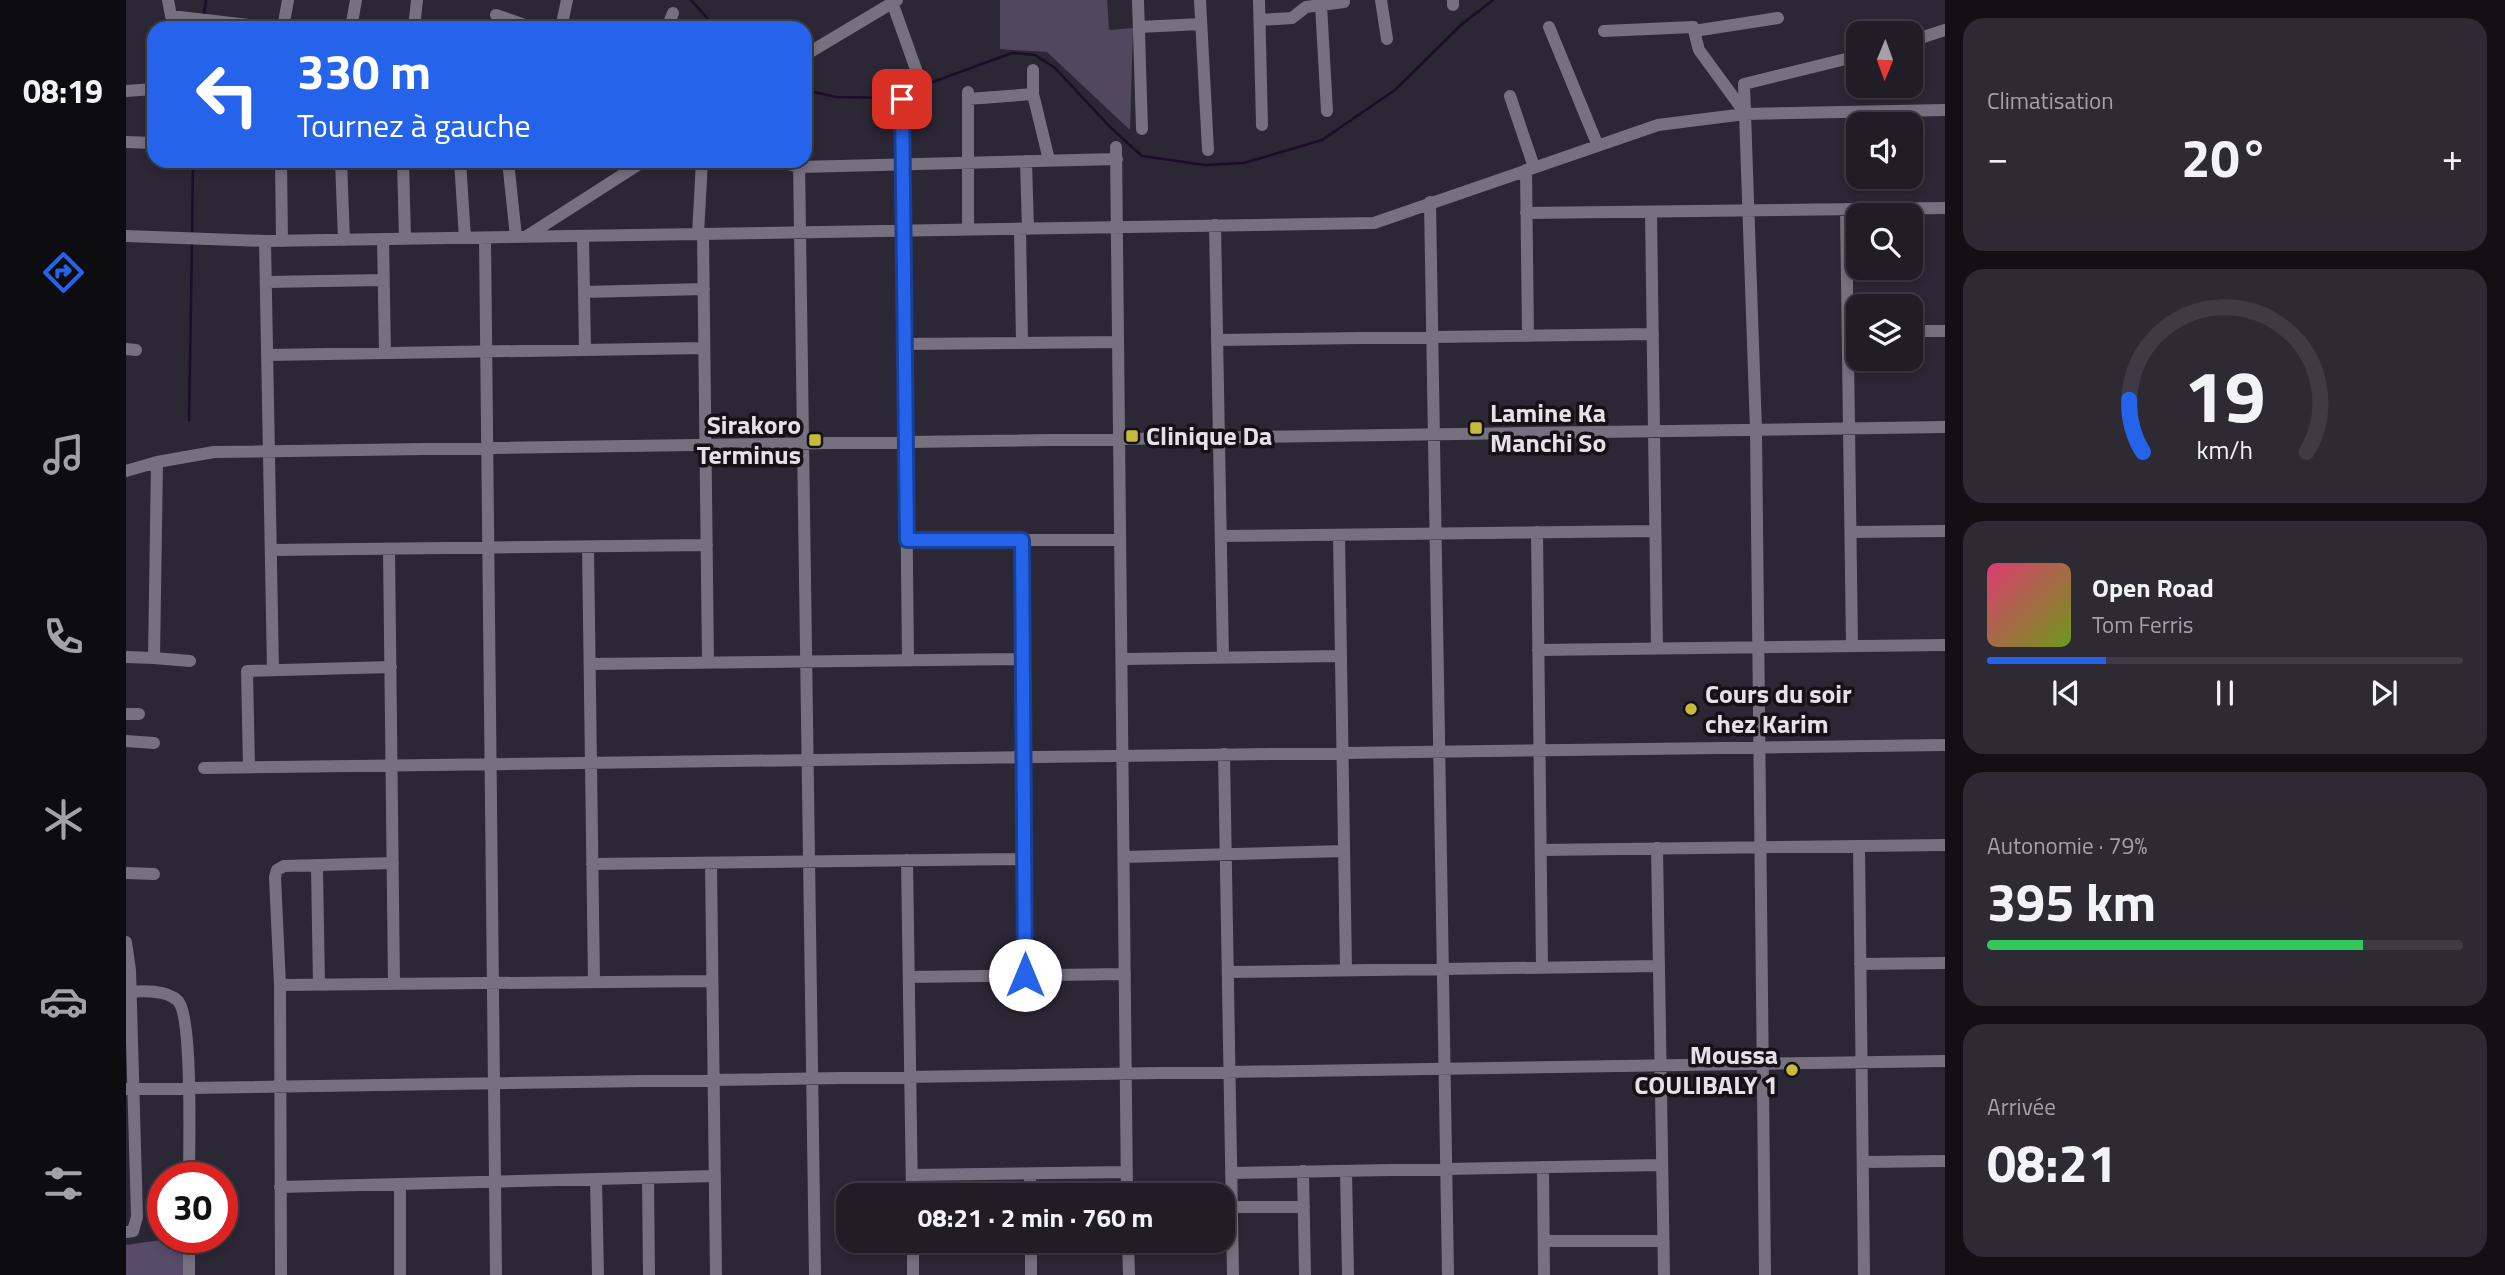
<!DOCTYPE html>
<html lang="fr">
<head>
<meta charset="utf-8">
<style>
	body { margin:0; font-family:"Titillium Web",sans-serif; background:#2d2a33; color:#f1f3f6; height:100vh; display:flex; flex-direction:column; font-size:26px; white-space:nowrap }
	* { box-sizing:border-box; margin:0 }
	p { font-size:23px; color:#a2a2a7 }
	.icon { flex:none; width:38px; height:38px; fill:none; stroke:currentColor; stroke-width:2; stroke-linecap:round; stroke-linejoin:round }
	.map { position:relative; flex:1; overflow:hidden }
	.sheet { display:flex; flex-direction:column; gap:18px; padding:18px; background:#121015; width:560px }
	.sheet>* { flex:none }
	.top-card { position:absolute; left:21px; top:21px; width:665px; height:147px; border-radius:21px; box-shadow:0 4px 10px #0003,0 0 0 2px #3e3b44; background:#2563eb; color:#fff; overflow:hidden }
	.needle { width:46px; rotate:181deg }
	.tools { position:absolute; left:1720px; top:21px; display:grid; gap:14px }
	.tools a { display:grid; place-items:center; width:77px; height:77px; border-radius:14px; background:#211d27; box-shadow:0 4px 10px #0003,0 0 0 2px #3e3b44; font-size:35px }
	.speed { position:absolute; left:21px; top:1162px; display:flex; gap:14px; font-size:35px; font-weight:700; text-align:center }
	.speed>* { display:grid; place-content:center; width:91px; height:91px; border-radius:50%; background:#211d27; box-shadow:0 4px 10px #0003,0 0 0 2px #3e3b44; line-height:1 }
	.speed .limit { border:10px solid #d22; background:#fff; color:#111 }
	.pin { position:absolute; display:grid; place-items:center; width:60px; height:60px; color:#fff; margin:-30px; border-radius:14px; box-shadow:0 4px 10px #0006 }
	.me { position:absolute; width:77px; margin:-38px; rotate:0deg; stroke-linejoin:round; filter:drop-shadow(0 0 5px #0008) }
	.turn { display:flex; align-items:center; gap:24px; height:147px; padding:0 35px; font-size:32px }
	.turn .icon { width:91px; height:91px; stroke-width:2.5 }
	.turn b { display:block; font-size:49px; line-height:60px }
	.big { font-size:52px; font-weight:700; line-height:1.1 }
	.sheet .tile { flex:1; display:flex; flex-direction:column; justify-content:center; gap:10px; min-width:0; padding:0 24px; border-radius:21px; background:#2d2a33 }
	.sheet .dial { align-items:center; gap:0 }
	.dial svg { height:182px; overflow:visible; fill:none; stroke:#3e3b44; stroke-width:7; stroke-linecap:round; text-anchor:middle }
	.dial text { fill:#f1f3f6; stroke:none }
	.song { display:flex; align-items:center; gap:21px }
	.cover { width:84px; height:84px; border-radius:10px; background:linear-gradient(135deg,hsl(340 70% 55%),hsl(80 70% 35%)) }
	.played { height:7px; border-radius:4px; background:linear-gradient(90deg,#2563eb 25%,#3e3b44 25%) }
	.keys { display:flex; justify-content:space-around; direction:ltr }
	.heat { display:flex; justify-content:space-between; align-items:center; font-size:38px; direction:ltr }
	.charge { height:10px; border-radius:5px; background:linear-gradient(90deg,#34c759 79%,#3e3b44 0) }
	.trip { position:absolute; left:710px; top:1183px; width:399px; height:70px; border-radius:21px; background:#211d27; box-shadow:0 4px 10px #0003,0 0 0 2px #3e3b44; font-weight:700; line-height:70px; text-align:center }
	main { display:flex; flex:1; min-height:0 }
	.tab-bar { display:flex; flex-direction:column; width:126px; justify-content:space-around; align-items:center; background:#0d0c10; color:#a2a2a7 }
	.tab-bar .icon { width:49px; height:49px }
	.tab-bar .selected { color:#2563eb }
	.tab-bar b { font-size:32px; color:#f1f3f6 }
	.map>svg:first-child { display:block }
	.green { fill:#51485e }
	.forest { fill:#584b6a }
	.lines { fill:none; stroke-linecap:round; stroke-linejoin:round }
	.stream { stroke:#1b0e29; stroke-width:2.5 }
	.minor { stroke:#76707f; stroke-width:12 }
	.route-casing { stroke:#184099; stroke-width:18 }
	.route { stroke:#2563eb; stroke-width:12 }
	.poi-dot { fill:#c5bc3d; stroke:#141117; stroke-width:2.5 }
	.labels { text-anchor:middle; stroke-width:7; stroke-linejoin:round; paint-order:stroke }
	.poi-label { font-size:26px; font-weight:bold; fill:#e5e1eb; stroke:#141117; text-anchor:start }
</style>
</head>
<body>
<main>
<nav class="tab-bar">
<b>08:19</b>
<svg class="icon selected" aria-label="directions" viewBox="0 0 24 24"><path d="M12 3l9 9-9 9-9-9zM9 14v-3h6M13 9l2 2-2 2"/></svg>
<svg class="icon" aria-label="music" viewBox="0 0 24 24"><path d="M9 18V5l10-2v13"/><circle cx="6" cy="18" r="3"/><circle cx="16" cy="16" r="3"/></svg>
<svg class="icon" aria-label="phone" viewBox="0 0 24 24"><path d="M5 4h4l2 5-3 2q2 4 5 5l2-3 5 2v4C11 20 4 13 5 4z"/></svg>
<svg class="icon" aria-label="climate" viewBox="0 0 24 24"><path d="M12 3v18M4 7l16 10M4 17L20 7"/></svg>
<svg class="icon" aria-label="car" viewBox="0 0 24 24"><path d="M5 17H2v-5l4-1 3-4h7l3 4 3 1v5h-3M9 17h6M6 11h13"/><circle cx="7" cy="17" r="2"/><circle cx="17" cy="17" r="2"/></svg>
<svg class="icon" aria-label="filters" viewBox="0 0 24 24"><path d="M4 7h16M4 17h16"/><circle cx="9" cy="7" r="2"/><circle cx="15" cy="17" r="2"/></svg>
</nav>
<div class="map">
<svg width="1819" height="1275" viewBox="0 0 1819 1275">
	<rect width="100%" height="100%" fill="#2c2734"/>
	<path class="green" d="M 874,0 L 981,0 L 983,30 L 1007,28 L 1004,130 L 921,52 L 874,49 Z"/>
	<path class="forest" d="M 42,1239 L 63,1261 L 58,1275 L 0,1275 L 0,1245 Z"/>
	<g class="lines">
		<path class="stream" d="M 565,0 L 590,28
			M 78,14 L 80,0
			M 679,90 L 710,97 L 763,98 L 886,53 L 909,55 L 929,68 L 985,128 L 1016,156 L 1079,165 L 1118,163 L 1196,140 L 1269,90 L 1336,24 L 1367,0
			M 66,234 L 67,161
			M 63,420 L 66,241"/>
		<path class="minor" d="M 42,0 L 45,16 L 149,28
			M 1012,0 L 1016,129
			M 1074,0 L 1082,150
			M 1133,0 L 1136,125
			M 1255,0 L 1261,39
			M 766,2 L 792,75
			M 1195,5 L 1201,111
			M 1327,5 L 1327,0
			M 370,15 L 407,28
			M 1134,20 L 1166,18 L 1180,7 L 1218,2
			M 1013,27 L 1075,24
			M 1423,27 L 1472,146
			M 157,28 L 162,0
			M 225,28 L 230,0
			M 288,28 L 291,0
			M 435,28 L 441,0
			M 541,28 L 547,13
			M 1478,31 L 1567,27 L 1573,50 L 1619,113
			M 1568,31 L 1652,18
			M 1785,41 L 1819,30
			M 679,55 L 771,0
			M 907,70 L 907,94 L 923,160
			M 0,91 L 28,89
			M 1384,96 L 1408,167
			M 776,99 L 782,660
			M 842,99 L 907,94
			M 0,142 L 28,143
			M 990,147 L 1001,1195
			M 155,161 L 156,241
			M 215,161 L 218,240
			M 277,161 L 279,239
			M 334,161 L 339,238
			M 382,161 L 390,237
			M 651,161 L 673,167 L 991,159
			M 673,161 L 689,1275
			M 900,161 L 902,229
			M 1400,170 L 1402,336
			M 1304,202 L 1322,1275
			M 1720,209 L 1726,646
			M 1525,212 L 1531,648
			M 1400,213 L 1819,208
			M 1089,225 L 1097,658
			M 894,229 L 896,343
			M 842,230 L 842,92
			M 572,234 L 576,161
			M 577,234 L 582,662
			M 0,236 L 139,241 L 1248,223 L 1532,125 L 1619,114 L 1819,110
			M 401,236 L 518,161
			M 457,236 L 459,350
			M 359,238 L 370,1275
			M 257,239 L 259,353
			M 139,241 L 147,670
			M 140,282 L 257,280
			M 458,292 L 578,289
			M 1785,331 L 1819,331
			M 1091,340 L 1527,334
			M 779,344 L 992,342
			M 0,349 L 10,350
			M 141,355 L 578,348
			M 0,471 L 31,462 L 88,452 L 1819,427
			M 1411,532 L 1416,968
			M 1725,532 L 1819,531
			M 1213,535 L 1220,970
			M 1095,536 L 1529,531
			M 781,540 L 994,540
			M 896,540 L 899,975
			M 462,547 L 468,982
			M 263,549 L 268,984
			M 145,550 L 581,545
			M 1412,650 L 1819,645
			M 0,657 L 28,658 L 31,462
			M 28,658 L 64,661
			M 996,659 L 1215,656
			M 464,664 L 897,659
			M 0,714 L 13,714
			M 0,741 L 28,743
			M 1098,754 L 1107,1275
			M 123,767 L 121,671 L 265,667
			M 78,768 L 1819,745
			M 1733,846 L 1738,1275
			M 1531,848 L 1538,1275
			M 1415,850 L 1819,845
			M 998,857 L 1218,851
			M 781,860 L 786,1195
			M 585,863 L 590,1275
			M 466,864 L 898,859
			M 191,868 L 193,985
			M 0,873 L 28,874
			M 0,942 L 4,970 L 11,1217 L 7,1231 L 0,1232
			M 1734,964 L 1819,963
			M 1102,972 L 1533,966
			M 783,977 L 999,974
			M 154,985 L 586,981
			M 0,992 C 15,991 41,989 52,1001 C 67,1017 63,1149 63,1178
			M 0,1089 L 1819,1061
			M 1737,1162 L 1819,1161
			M 1417,1167 L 1418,1275
			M 1177,1171 L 1179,1275
			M 1220,1171 L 1222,1275
			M 1105,1173 L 1536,1165
			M 904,1174 L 904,1195
			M 786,1175 L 1001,1172
			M 522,1178 L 523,1275
			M 470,1179 L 472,1275
			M 274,1184 L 274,1275
			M 154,1187 L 589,1176
			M 1106,1207 L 1178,1207
			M 63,1237 L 63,1275
			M 787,1241 L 787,1275
			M 905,1241 L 905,1275
			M 1002,1241 L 1003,1275
			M 1418,1241 L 1537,1241
			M 155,1275 L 154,985 L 149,877 L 151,870 L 158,866 L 267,863
			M 1639,1275 L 1630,430 L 1618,84 L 1732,56"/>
	</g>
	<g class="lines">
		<defs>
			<path id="route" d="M 776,99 L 781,540 L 896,540 L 899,975"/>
		</defs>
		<use href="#route" class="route-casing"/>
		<use href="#route" class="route"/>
	</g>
	<g class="poi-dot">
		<rect x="1343" y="421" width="14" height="14" rx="3.5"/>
		<rect x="999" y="429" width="14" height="14" rx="3.5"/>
		<rect x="682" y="433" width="14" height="14" rx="3.5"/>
		<circle cx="1565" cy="709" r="7"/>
		<circle cx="1666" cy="1070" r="7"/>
	</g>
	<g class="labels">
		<g class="poi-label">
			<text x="1364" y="422">Lamine Ka<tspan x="1364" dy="30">Manchi So</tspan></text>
			<text x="675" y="434" text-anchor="end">Sirakoro<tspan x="675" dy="30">Terminus</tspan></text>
			<text x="1020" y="445">Clinique Da</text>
			<text x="1579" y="703">Cours du soir<tspan x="1579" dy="30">chez Karim</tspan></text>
			<text x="1652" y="1064" text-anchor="end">Moussa<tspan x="1652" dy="30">COULIBALY 1</tspan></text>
		</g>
	</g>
</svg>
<div class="tools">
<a><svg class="needle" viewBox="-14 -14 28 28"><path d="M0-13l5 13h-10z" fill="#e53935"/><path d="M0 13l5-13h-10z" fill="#a2a2a7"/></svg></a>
<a><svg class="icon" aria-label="sound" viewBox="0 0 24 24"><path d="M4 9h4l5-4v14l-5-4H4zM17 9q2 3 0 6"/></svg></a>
<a><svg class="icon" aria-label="search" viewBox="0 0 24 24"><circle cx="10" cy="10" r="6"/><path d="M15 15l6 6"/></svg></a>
<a><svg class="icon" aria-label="layers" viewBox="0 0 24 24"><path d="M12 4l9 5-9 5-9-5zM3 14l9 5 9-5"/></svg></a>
</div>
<div class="speed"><div class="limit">30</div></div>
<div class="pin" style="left:776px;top:99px;background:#d93025"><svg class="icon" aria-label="arrive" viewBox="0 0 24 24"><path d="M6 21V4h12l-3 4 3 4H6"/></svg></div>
<svg class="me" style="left:899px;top:975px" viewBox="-20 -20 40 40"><circle r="19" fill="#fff"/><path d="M0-13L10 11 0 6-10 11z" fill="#2563eb"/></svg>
<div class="trip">08:21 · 2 min · 760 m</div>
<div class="top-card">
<div class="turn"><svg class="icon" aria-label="left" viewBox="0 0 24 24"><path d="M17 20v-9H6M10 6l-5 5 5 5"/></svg><div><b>330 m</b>Tournez à gauche</div></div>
</div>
</div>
<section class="sheet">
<div class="tile"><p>Climatisation</p>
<div class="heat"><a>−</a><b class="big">20°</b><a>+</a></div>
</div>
<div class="tile dial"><svg viewBox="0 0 100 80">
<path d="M14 69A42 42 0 1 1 86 69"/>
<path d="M14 69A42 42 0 0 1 8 46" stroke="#2563eb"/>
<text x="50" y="56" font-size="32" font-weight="700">19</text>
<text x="50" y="72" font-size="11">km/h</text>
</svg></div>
<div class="tile">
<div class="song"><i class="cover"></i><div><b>Open Road</b><p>Tom Ferris</p></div></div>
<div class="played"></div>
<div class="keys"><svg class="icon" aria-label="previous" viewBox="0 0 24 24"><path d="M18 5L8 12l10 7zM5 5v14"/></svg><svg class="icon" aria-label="pause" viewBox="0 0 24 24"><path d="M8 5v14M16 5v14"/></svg><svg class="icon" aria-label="next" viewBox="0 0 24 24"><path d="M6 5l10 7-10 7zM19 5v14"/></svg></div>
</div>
<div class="tile"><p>Autonomie · 79%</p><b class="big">395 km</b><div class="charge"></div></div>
<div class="tile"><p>Arrivée</p><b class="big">08:21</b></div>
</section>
</main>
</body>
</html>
